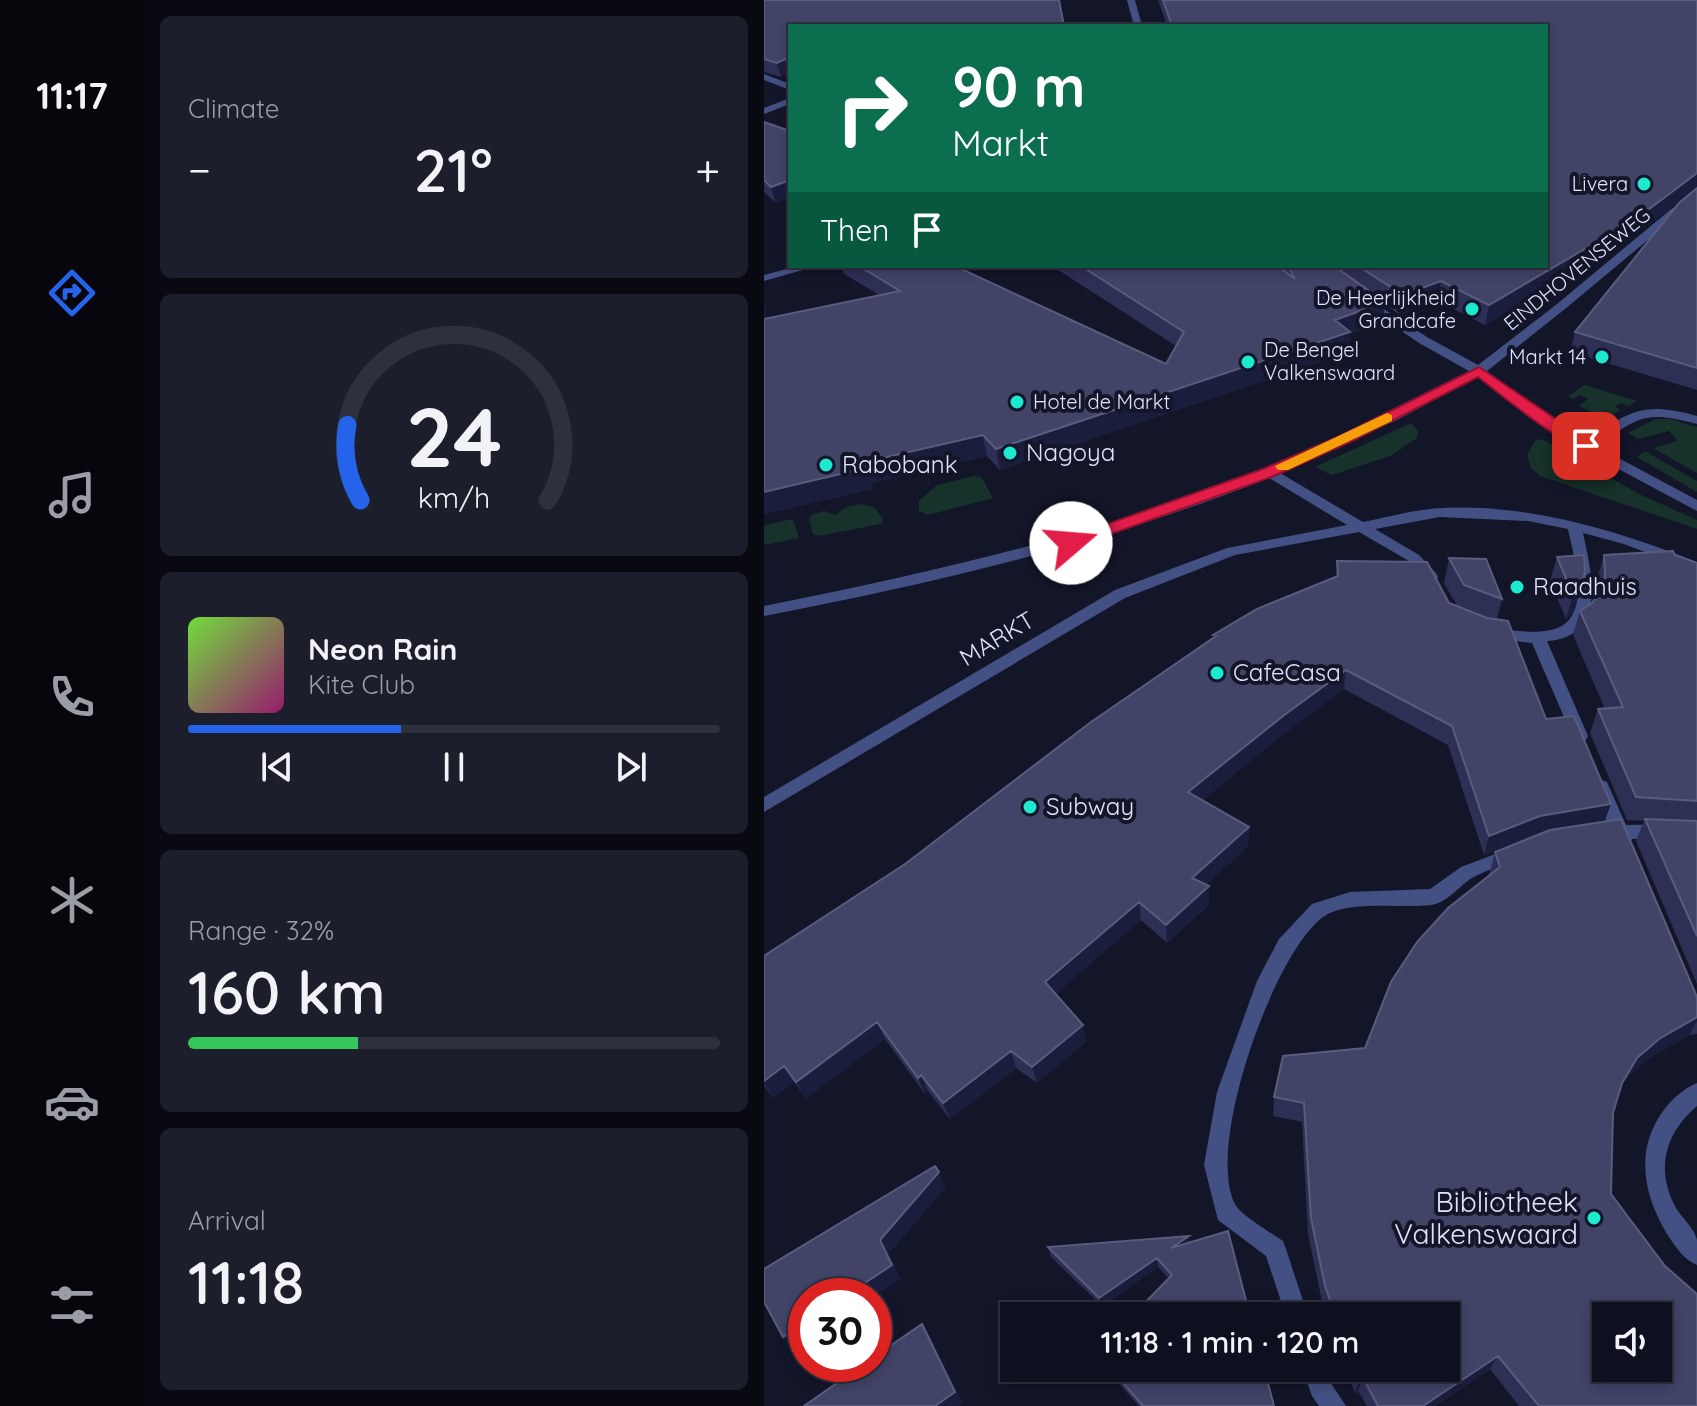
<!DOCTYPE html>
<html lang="en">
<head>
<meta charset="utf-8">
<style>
	body { margin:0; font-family:Quicksand,sans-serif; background:#1c1e2c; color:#f1f3f6; height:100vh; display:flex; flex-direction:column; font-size:30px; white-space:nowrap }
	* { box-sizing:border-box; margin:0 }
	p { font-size:26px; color:#9b9da4 }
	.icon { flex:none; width:44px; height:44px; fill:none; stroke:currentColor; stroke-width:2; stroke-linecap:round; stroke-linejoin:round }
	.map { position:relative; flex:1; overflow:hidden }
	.sheet { display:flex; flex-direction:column; gap:16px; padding:16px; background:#080911; width:620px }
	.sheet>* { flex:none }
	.top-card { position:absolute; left:24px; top:24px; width:760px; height:244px; border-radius:0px; box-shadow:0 4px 12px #0003,0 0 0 2px #2e303d; background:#0b6e4f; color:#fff; overflow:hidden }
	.fabs { position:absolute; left:828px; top:1302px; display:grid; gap:16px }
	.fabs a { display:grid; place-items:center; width:80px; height:80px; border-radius:0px; background:#0e101f; box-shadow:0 4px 12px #0003,0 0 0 2px #2e303d; font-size:40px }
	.speed { position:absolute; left:24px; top:1278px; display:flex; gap:16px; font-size:40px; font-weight:700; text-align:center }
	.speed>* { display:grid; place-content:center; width:104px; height:104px; border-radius:50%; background:#0e101f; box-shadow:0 4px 12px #0003,0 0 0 2px #2e303d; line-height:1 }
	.speed .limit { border:12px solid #d22; background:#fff; color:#111 }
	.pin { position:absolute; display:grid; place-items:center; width:68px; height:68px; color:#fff; margin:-34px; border-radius:16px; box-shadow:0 4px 12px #0006 }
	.me { position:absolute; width:88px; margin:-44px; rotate:72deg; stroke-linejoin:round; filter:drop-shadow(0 0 6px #0008) }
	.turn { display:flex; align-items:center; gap:28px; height:168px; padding:0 32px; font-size:36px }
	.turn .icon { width:104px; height:104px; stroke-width:2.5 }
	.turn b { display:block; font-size:56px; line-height:68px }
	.then { display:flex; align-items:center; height:76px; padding:0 32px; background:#0003; gap:16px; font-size:30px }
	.big { font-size:60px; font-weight:600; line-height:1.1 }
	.sheet .tile { flex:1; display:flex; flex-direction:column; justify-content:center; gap:12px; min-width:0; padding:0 28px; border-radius:12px; background:#1c1e2c }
	.sheet .dial { align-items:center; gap:0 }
	.dial svg { height:208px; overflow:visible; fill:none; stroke:#2e303d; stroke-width:7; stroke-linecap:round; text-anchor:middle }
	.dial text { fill:#f1f3f6; stroke:none }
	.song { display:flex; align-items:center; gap:24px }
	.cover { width:96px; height:96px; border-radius:12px; background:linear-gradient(135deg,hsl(100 70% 55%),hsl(320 70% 35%)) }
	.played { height:8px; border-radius:4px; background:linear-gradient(90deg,#2563eb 40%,#2e303d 40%) }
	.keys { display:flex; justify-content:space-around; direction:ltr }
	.heat { display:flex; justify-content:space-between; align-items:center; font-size:44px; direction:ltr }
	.charge { height:12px; border-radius:6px; background:linear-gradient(90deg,#34c759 32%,#2e303d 0) }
	.trip { position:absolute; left:236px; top:1302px; width:460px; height:80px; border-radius:0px; background:#0e101f; box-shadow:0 4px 12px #0003,0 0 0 2px #2e303d; font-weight:600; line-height:80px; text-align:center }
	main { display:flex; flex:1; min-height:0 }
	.tabs { display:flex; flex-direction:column; width:144px; justify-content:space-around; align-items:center; background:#06060c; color:#9b9da4 }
	.tabs .icon { width:56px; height:56px }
	.tabs .on { color:#2563eb }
	.tabs b { font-size:36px; color:#f1f3f6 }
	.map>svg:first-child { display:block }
	.green { fill:#17322b }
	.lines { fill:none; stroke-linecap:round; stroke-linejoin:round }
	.street { fill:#435083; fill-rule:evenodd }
	.wall { fill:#2e2f55 }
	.shaded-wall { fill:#1b1d3c }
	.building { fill:#414367; stroke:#5a5c7e; stroke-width:2; fill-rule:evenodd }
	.route { fill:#e11d48; stroke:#92132f; stroke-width:2 }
	.slow { fill:#f59e0b }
	.poi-dot { fill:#1de9ce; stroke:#131529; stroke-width:3 }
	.labels { text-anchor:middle; stroke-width:8; stroke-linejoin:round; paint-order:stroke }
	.far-poi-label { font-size:20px; fill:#dee2fc; stroke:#131529; text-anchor:end }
	.far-street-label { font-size:20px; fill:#dee2fc; stroke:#131529 }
	.poi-label { font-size:24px; fill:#dee2fc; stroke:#131529; text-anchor:start }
	.street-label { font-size:24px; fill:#dee2fc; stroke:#131529 }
	.near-poi-label { font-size:28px; fill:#dee2fc; stroke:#131529; text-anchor:end }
</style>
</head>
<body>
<main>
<nav class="tabs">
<b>11:17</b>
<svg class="icon on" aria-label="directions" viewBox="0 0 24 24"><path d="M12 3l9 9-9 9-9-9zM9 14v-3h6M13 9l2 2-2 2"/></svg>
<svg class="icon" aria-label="music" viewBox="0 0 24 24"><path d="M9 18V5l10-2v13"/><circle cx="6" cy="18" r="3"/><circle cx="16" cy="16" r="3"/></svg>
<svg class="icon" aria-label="phone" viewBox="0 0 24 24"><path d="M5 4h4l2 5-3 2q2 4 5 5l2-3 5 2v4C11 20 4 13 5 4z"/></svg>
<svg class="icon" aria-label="climate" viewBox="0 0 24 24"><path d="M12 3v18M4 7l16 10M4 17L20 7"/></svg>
<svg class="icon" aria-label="car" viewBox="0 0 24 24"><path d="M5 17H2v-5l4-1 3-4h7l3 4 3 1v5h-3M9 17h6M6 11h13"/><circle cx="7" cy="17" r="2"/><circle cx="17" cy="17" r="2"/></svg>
<svg class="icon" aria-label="filters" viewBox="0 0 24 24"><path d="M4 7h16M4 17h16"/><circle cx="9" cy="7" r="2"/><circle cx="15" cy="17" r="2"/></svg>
</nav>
<section class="sheet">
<div class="tile"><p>Climate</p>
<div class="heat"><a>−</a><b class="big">21°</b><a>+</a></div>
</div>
<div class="tile dial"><svg viewBox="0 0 100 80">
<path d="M14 69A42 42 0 1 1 86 69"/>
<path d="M14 69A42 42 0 0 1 9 40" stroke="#2563eb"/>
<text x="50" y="56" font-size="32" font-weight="700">24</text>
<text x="50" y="72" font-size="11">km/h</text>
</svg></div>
<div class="tile">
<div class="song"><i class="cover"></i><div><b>Neon Rain</b><p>Kite Club</p></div></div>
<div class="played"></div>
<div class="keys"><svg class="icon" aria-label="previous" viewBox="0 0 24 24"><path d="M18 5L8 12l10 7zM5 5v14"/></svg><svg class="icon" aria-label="pause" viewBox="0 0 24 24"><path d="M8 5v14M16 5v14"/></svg><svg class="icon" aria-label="next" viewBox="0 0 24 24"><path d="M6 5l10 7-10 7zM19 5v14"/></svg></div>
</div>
<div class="tile"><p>Range · 32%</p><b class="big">160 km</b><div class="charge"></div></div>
<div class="tile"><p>Arrival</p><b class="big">11:18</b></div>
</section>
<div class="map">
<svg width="933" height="1406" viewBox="0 0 933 1406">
	<rect width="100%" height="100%" fill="#131529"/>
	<path class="green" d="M 821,385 L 824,386 L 873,401 L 864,406 L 857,403 L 851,406 L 856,410 L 842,419 L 815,406 L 824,399 L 816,395 L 809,399 L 804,396 Z
		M 892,419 L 906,419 L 933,427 L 933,473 L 889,448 L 914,441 L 905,431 L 874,439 L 864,433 Z
		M 647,423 L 654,431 L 653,438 L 626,456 L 568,475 L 551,467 Z
		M 778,439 L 875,494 L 933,520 L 933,529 L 776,476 L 767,468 L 763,455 L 771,441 Z
		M 881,451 L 933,481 L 933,492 L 873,457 Z
		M 211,476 L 218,478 L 229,498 L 164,515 L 155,511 L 155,501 L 173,485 Z
		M 98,504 L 111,508 L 119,519 L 117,524 L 54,536 L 49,534 L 45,519 L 47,515 L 60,511 L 71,515 L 84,506 Z
		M 29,519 L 35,538 L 0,545 L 0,525 Z"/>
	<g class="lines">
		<path class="street" d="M 363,0 L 371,0 L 378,26 L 370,26 Z
			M 0,74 L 26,84 L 26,90 L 0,80 Z
			M 26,98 L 26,104 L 0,114 L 0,108 Z
			M 933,191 L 933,199 L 801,309 L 723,371 L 788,419 L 822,440 C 867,411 878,401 933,416 L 933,424 C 880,410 876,417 832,446 L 933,500 L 933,511 L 817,449 L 778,425 L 714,376 L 633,420 L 516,473 L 599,522 C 625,517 652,509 678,508 C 767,504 851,530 933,562 L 933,572 L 860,544 L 819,533 C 828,574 844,637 783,641 L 824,736 L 822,740 L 810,740 L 768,643 L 730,639 L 722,634 L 730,629 C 748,630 769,634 787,630 C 830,621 810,558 804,529 L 764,521 L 676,517 L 611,529 L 655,555 L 672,573 L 674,577 L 672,581 L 662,581 L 645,561 L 595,532 L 471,555 L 361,598 L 0,812 L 0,797 L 351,590 L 463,548 L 583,525 L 505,478 C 342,543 172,583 0,616 L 0,606 C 183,570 364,527 537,455 C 595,431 650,401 705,371 L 655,343 L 601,306 L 601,302 L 609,302 L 663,337 L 714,365 L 793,304 L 906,210 Z
			M 34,266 L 53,266 L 0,281 L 0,275 Z
			M 837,780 L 843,782 L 862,825 L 912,824 L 933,827 L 933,841 L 912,838 L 868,839 L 865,844 L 859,846 L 853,844 L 850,839 L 837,837 L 834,832 L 837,827 L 844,825 L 829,787 L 831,782 Z
			M 747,848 L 753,850 L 756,855 L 753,860 C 739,866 721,870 708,878 C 695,886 683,903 667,905 C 637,909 584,899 559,917 C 509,954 441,1147 471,1204 C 476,1215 508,1233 519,1241 L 522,1249 L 544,1316 L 522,1316 L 502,1256 L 454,1220 L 440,1165 L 453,1092 L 493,981 L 515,939 L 548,904 L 586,892 L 666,889 L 697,867 Z
			M 933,1083 L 933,1106 C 901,1133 891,1170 912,1208 C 918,1218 931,1229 933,1240 C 933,1247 933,1257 933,1265 C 920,1260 911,1246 903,1234 C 879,1194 871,1150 899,1111 C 908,1099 920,1088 933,1083 Z
			M 538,1368 L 562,1368 L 566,1382 L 582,1406 L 555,1406 L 548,1396 Z"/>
	</g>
	<path class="wall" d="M 0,0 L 26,26 L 26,73 L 17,77 L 0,72 Z
		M 394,0 L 933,0 L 933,390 L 806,352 L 811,332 L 932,189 L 867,238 L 721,325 L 674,301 L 636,315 L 621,305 L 619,322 L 586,334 L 585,352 L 236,470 L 223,456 L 107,483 L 108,489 L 0,514 L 0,300 L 3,318 L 115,295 L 80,274 L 78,266 L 191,266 L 402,364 L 412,346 L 288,266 L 782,266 L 782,26 L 403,26 Z
		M 0,122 L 26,131 L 26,197 L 11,202 L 0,192 Z
		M 820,555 L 809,613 L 802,619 L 786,581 L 793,557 Z
		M 840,555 L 911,555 L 933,563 L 933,984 L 872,841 L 880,821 L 863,820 L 826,733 L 834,709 L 841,709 L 809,635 L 816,611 L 828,603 L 834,595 L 833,579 Z
		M 685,558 L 738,599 L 733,619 L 782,719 L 840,822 L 933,997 L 933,1034 L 925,1035 L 884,1059 L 863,1078 L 857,1087 L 849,1113 L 847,1194 L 933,1406 L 755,1406 L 726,1369 L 671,1406 L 603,1406 L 594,1391 L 591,1393 L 582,1368 L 682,1368 L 682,1316 L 563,1316 L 558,1301 L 544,1234 L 538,1122 L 509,1116 L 510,1097 L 601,1048 L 725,875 L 731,852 L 778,834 L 770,835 L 720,855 L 684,745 L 580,689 L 518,735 L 439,800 L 485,827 L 484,846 L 442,885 L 445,886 L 445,905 L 403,943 L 377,920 L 291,994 L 319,1025 L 322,1042 L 273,1083 L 252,1068 L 186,1119 L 164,1091 L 161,1094 L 121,1039 L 42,1098 L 30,1082 L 9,1098 L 0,1086 L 0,956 L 141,864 L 449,638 L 449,635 L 572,577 L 573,561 L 693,606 L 680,583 Z
		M 464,1231 L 404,1278 L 394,1267 L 338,1306 L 287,1257 L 284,1247 L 425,1236 L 425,1243 Z
		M 341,1368 L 500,1368 L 510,1406 L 375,1406 Z"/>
	<path class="shaded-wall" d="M 26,57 L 26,73 L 17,77 L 13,63 Z
		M 933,173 L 933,188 L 867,238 L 721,325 L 725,305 Z
		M 26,180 L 26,197 L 11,202 L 7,187 Z
		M 677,281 L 674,301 L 636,315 L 639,295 Z
		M 0,300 L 6,339 L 0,319 Z
		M 621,302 L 619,322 L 586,334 L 585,352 L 236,470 L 232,449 Z
		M 219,435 L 223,456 L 107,483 L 108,489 L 0,514 L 0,492 L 101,462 Z
		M 821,572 L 809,613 L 802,619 L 809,595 Z
		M 582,670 L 580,689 L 518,735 L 425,812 L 424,792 L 519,716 Z
		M 847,804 L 840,823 L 770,835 L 720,855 L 725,836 L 776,816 Z
		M 485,827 L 484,846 L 429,897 L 428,878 Z
		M 445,886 L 445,905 L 403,943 L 402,925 Z
		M 375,902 L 377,920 L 285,1000 L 281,982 Z
		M 933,1017 L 933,1021 L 925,1035 L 884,1059 L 863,1078 L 848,1102 L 873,1058 L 895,1039 Z
		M 113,1022 L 121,1039 L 42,1098 L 32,1082 Z
		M 319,1025 L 322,1042 L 273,1083 L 268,1067 Z
		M 247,1051 L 252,1068 L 186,1119 L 179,1103 Z
		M 20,1066 L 30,1082 L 9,1098 L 0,1084 L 0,1081 Z
		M 157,1075 L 164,1091 L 161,1094 L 154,1078 Z
		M 175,1172 L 182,1187 L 125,1254 L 137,1279 L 110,1296 L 81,1296 L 116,1240 Z
		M 425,1236 L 426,1245 L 407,1248 Z
		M 393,1258 L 394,1267 L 338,1306 L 335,1298 Z
		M 42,1322 L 42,1341 L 30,1349 L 19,1337 Z
		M 158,1324 L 166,1337 L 199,1403 L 195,1406 L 171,1406 Z
		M 734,1356 L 726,1369 L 671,1406 L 659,1406 Z
		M 599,1378 L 594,1391 L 591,1393 L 595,1380 Z"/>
	<path class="building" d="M 0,0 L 295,0 L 300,26 L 26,26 L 26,57 L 13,63 L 0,59 Z
		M 399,0 L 933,0 L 933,173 L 872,219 L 725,305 L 677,281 L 639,295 L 594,266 L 782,266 L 782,26 L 408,26 Z
		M 0,122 L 26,131 L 26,180 L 7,187 L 0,180 Z
		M 933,188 L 933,368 L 811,332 L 915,203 Z
		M 95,266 L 191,266 L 402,364 L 420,332 L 317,266 L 514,266 L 531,279 L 524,266 L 570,266 L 621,302 L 571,320 L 586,332 L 232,449 L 219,435 L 101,462 L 102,468 L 0,492 L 0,319 L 136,291 Z
		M 909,551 L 911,555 L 933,563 L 933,801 L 872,797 L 834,709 L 859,707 L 816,611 L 828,603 L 837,590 L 841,576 L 840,555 Z
		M 820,555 L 821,572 L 816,589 L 809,595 L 793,557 Z
		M 685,558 L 722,559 L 738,599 L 700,585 Z
		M 573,561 L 663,562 L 685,603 L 723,618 L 744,621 L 782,719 L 810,716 L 847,804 L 776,816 L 725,836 L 688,726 L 582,670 L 519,716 L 424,792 L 485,827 L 428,878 L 445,886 L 402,925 L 375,902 L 281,982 L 319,1025 L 268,1067 L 247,1051 L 179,1103 L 157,1075 L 154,1078 L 113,1022 L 32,1082 L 20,1066 L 0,1081 L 0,956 L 141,864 L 327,722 L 452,636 L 449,635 L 493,609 L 574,576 Z
		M 857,819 L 933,997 L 933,1017 L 895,1039 L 873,1058 L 858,1083 L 849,1113 L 847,1194 L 901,1266 L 933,1294 L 933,1406 L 775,1406 L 734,1356 L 659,1406 L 614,1406 L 599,1378 L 595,1380 L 591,1368 L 682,1368 L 682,1316 L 572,1316 L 561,1286 L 547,1218 L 540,1103 L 510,1097 L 519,1056 L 601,1048 L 627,982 L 653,942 L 684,908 L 736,867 L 731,852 L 786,830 ZM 842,1316 L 894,1316 L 894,1368 L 842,1368 Z
		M 881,819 L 933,821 L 933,936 Z
		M 171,1166 L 175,1172 L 116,1240 L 128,1265 L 81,1296 L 42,1296 L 42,1322 L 19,1337 L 0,1302 L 0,1269 Z
		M 464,1231 L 486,1316 L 368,1316 L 408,1275 L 393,1258 L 335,1298 L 284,1247 L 425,1236 L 407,1248 Z
		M 158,1324 L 191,1392 L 171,1406 L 40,1406 L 100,1364 L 110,1364 L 110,1357 Z
		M 346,1368 L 500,1368 L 510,1406 L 379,1406 Z"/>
	<path class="route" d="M 715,367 L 827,443 L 827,449 C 806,453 734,392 714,377 L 588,441 L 510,476 L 313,546 L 301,546 L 299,543 L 301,539 L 499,469 L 578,435 Z"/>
	<path class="slow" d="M 623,413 L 628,415 L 628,421 L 524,470 L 514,470 L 511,466 Z"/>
	<g class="poi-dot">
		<circle cx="880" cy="184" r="8"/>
		<circle cx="708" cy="309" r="8"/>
		<circle cx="838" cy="357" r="8"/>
		<circle cx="484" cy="362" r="8"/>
		<circle cx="253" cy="402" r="8"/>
		<circle cx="246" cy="453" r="8"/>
		<circle cx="62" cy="465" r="8"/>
		<circle cx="753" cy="587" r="8"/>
		<circle cx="453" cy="673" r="8"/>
		<circle cx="266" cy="807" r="8"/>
		<circle cx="830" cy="1218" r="8"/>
	</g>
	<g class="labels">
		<g class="far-poi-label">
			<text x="864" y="191">Livera</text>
			<text x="692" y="305">De Heerlijkheid<tspan x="692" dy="23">Grandcafe</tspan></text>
			<text x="500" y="357" text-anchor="start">De Bengel<tspan x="500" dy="23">Valkenswaard</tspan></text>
			<text x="822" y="364">Markt 14</text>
			<text x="269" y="409" text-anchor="start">Hotel de Markt</text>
		</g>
		<g class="far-street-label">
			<text transform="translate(813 269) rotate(-39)" y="7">EINDHOVENSEWEG</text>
		</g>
		<g class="poi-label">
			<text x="262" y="461">Nagoya</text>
			<text x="78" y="473">Rabobank</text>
			<text x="769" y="595">Raadhuis</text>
			<text x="469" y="681">CafeCasa</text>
			<text x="282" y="815">Subway</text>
		</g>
		<g class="street-label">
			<text transform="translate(233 639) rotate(-31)" y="8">MARKT</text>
		</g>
		<g class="near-poi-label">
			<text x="814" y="1212">Bibliotheek<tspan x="814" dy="32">Valkenswaard</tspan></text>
		</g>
	</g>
</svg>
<div class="fabs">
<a><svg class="icon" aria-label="sound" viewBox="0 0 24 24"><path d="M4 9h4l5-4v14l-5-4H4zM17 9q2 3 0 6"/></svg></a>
</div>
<div class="speed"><div class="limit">30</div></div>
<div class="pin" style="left:822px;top:446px;background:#d93025"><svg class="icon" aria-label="arrive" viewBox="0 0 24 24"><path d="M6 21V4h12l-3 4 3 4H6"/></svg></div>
<svg class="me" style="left:307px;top:543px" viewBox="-20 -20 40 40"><circle r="19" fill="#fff"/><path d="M0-13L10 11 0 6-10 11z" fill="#e11d48"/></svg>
<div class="trip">11:18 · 1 min · 120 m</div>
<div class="top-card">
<div class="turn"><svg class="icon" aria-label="right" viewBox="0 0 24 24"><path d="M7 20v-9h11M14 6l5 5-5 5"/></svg><div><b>90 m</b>Markt</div></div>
<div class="then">Then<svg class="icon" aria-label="arrive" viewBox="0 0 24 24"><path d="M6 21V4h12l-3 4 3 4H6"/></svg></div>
</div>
</div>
</main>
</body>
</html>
